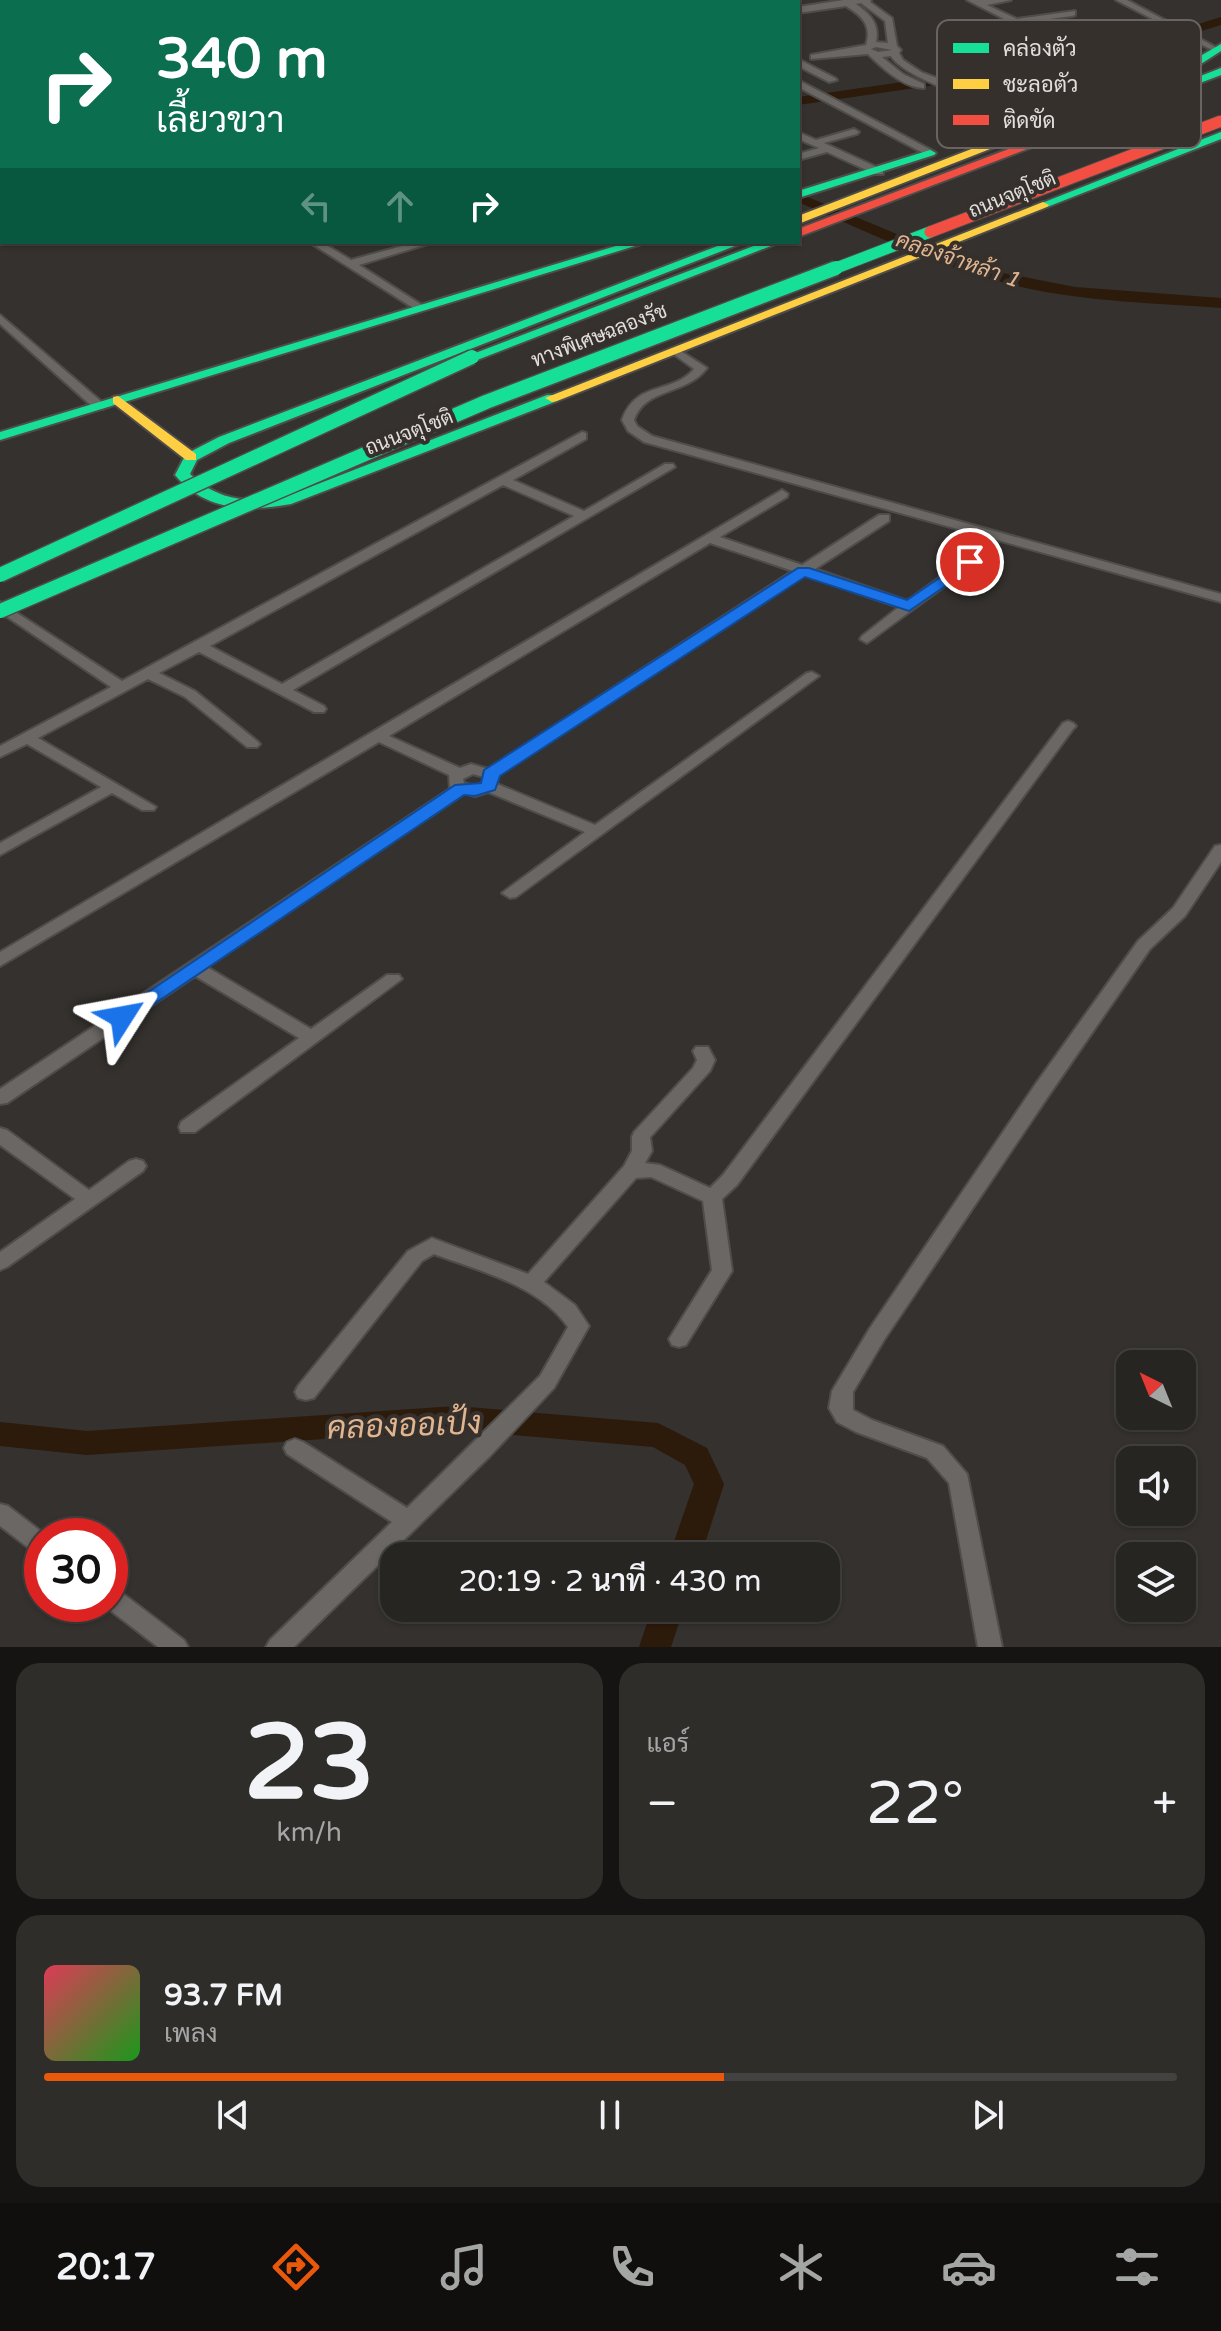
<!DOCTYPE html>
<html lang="th">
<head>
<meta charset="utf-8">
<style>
	body { margin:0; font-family:"Varela Round",Sarabun,sans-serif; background:#2f2d2a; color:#f1f3f6; height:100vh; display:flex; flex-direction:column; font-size:30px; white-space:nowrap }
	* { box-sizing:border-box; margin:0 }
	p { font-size:26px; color:#a4a5a5 }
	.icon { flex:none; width:44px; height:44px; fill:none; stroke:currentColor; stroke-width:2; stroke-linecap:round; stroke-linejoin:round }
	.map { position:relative; height:1647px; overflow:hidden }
	.sheet { display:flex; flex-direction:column; gap:16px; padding:16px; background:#151413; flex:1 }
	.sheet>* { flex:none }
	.banner { position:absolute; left:0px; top:0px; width:800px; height:244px; box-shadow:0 2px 6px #0004,0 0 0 2px #434240; background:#0b6e4f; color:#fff; overflow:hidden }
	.needle { width:52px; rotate:317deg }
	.tools { position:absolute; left:1116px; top:1350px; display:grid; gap:16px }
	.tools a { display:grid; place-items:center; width:80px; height:80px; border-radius:16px; background:#272522; box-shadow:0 2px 6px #0004,0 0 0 2px #434240; font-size:40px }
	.speed { position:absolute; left:24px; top:1518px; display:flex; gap:16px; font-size:40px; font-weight:700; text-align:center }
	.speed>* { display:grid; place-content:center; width:104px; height:104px; border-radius:50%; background:#272522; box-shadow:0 2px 6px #0004,0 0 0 2px #434240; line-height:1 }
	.speed .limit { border:12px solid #d22; background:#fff; color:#111 }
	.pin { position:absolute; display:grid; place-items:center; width:68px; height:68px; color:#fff; margin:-34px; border:4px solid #fff; border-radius:50%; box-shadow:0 2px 8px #0007 }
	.me { position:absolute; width:88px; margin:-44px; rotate:56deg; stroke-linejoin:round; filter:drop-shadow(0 0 6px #0008) }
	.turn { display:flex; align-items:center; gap:28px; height:168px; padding:0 24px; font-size:36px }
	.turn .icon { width:104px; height:104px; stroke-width:2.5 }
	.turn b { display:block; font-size:56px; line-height:68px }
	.lanes { display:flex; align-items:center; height:76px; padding:0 24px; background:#0003; justify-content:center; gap:40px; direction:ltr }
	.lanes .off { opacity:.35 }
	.big { font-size:60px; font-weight:600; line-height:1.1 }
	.sheet .tile { flex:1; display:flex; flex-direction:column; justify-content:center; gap:12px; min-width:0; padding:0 28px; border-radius:24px; background:#2f2d2a }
	.sheet .dial { align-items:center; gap:0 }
	.dial b { font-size:104px; line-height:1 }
	.song { display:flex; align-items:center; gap:24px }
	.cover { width:96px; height:96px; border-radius:12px; background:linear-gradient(135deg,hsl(350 70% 55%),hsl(120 70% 35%)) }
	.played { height:8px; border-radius:4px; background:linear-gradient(90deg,#ea580c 60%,#434240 60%) }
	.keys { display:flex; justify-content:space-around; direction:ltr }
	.heat { display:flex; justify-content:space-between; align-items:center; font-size:44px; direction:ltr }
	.sheet .tiles { flex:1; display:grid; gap:16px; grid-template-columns:1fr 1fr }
	.tile:last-child { grid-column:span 2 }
	.trip { position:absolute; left:380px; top:1542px; width:460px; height:80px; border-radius:24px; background:#272522; box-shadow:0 2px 6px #0004,0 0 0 2px #434240; font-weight:600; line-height:80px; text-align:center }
	.tabs { display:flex; height:128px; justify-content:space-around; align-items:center; background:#100f0e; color:#a4a5a5 }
	.tabs .icon { width:56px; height:56px }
	.tabs .selected { color:#ea580c }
	.tabs b { font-size:36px; color:#f1f3f6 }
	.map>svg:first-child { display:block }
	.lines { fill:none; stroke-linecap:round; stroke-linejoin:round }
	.canal { fill:#2c1a0b; fill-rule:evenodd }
	.street-casing { stroke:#4f4d4b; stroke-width:4 }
	.fast-casing { stroke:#4f4d4b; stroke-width:4 }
	.slow-casing { stroke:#4f4d4b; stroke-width:4 }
	.jam-casing { stroke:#4f4d4b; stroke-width:4 }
	.street { fill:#6a6764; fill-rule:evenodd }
	.fast { fill:#16e098; fill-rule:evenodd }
	.slow { fill:#ffcf43; fill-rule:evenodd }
	.jam { fill:#f24e42; fill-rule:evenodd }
	.fast-bridge-far1-casing { stroke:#4f4d4b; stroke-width:13; stroke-linecap:butt }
	.fast-bridge-casing { stroke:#4f4d4b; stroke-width:17; stroke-linecap:butt }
	.jam-bridge-casing { stroke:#4f4d4b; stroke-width:13; stroke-linecap:butt }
	.fast-bridge-far1 { stroke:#16e098; stroke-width:11 }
	.fast-bridge { stroke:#16e098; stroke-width:14 }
	.jam-bridge { stroke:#f24e42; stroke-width:11 }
	.route { fill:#1a73e8; stroke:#114b97; stroke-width:2 }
	.labels { text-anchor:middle; stroke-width:8; stroke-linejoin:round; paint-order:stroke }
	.far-street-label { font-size:20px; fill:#e1dedb; stroke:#36302c }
	.far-water-label { font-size:22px; font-style:italic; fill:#e2b591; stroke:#36302c }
	.near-water-label { font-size:32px; font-style:italic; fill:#e2b591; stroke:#36302c }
	.key { fill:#36302c; stroke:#696461; stroke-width:2 }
	.key-label { font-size:22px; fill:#e1dedb }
</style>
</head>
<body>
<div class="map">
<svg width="1221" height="1647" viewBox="0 0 1221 1647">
	<rect width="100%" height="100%" fill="#34312e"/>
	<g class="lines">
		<path class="canal" d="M 1221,17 L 1221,25 L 1107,60 L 798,105 L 798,97 L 1105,53 Z
			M 798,193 L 945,254 L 1003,273 L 1075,287 L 1221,298 L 1221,308 C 1156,303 1090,302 1026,288 C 946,271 873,234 798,202 Z
			M 0,214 L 2,214 L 2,222 L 0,222 Z
			M 456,1406 L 658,1423 L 707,1448 L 724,1484 L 701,1556 L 669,1556 L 694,1484 L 685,1465 L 653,1447 L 456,1430 L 87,1455 L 0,1446 L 0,1422 L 87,1431 Z
			M 652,1608 L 684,1608 L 671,1647 L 639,1647 Z"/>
		<defs>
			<path id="street" d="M 95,0 L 105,0 L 106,2 L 96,2 Z
				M 414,0 L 425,0 L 426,2 L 415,2 Z
				M 532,0 L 542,0 L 543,2 L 533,2 Z
				M 638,0 L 648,0 L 649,2 L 639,2 Z
				M 681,0 L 694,0 L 694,1 L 679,2 Z
				M 844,0 L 871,0 L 870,2 L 892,18 L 897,46 L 901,50 L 899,53 L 903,60 L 921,72 L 1048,120 L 1040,122 C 1009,111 905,81 891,56 L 882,57 L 903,74 L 924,84 L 924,88 C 904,88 882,68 868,54 L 811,59 L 811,55 L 866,45 C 872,25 862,16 846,6 L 798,13 L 798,7 ZM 861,3 L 885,21 L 888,43 L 876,42 C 880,24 870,14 856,4 ZM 876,47 L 892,50 L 878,52 L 871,49 Z
				M 967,0 L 1011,0 L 987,5 L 1017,19 L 1075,11 L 1075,15 L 1072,16 L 1026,22 L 1194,67 L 1189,70 L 1014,24 Z
				M 1116,0 L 1127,0 L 1221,50 L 1214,51 Z
				M 798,59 L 835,78 L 837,80 L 829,82 L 798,66 Z
				M 798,80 L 933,151 L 935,153 L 927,155 L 798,87 Z
				M 0,113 L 2,114 L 2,120 L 0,119 Z
				M 854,129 L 859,132 L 857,134 L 824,143 L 883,170 L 883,174 L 875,174 L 827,152 L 798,160 L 798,154 L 819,148 L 798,139 L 798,132 L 816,140 Z
				M 0,139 L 2,139 L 2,145 L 0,145 Z
				M 309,242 L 321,242 L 351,260 L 417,242 L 434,242 L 359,265 L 425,307 L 415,309 Z
				M 0,315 L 103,403 L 103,409 L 95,409 L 0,324 Z
				M 676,348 L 707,368 C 686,396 645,387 634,420 L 637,426 L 652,436 L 1221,594 L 1221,602 L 644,442 L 628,431 L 622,420 C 636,380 672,395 694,369 L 672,353 L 670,351 Z
				M 582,432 L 586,433 L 586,439 L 513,480 L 584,511 L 665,464 L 673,464 L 675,467 L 293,690 L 324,706 L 326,709 L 324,712 L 314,712 L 199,652 L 159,673 L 195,691 L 257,741 L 260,744 L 257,747 L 247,747 L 185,697 L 148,679 L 38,738 L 156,807 L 154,810 L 142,810 L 112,793 L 0,855 L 0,843 L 101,787 L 27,744 L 0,757 L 0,746 L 111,687 L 0,612 L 0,602 L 122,681 ZM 503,485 L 574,516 L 282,684 L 210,646 Z
				M 782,490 L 788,494 L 787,497 L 720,537 L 802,565 L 879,515 L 889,515 L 889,521 L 815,569 L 907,601 L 986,544 L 991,543 L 998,547 L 867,643 L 860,639 L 862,636 L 899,607 L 805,575 L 498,775 L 497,784 L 595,825 L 807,673 L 812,672 L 819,676 L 516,897 L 510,898 L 502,893 L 585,832 L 488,792 L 475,796 L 465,793 L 207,967 L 311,1029 L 387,975 L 399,975 L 402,979 L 195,1132 L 181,1132 L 179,1127 L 181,1122 L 299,1038 L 195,976 L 7,1103 L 0,1104 L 0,1089 L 450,789 L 449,775 L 379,742 L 0,966 L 0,952 ZM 710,543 L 793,571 L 488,769 L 471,764 L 460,768 L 389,736 ZM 473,774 L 484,777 L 482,783 L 474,786 L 464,783 L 463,779 Z
				M 1068,721 L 1073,723 L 1076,726 L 1073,729 L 737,1185 L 722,1199 L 732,1271 L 686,1345 L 679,1347 L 672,1345 L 669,1339 L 712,1270 L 703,1201 L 651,1177 L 636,1178 L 544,1282 L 575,1305 L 589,1326 L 554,1388 L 490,1456 L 294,1647 L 266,1647 L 270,1640 L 392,1522 L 287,1454 L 284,1448 L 287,1442 L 295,1439 L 303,1442 L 407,1508 L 540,1376 L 568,1327 C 538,1285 480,1271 434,1254 L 422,1261 L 314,1398 L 306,1400 L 298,1398 L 295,1392 L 298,1386 L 408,1251 L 432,1238 L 528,1274 L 624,1166 L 632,1151 L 632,1137 L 634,1132 L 693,1068 L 697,1060 L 693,1051 L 696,1047 L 708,1047 L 715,1060 L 710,1071 L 654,1133 L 650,1137 L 652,1151 L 645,1163 L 660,1165 L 710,1188 L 723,1175 L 1063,723 Z
				M 1221,845 L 1221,862 L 1185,916 L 1150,949 L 1049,1095 L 884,1340 L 853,1392 L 853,1410 L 872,1420 L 943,1446 L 967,1474 L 1002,1647 L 978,1647 L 949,1483 L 927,1458 L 856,1432 L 837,1422 L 829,1408 L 832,1391 L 870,1328 L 1035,1085 L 1138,941 L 1173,908 L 1215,846 Z
				M 0,1128 L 7,1130 L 89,1190 L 129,1161 L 136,1159 L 143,1161 L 146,1166 L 143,1171 L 7,1267 L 0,1270 L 0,1252 L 75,1199 L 0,1145 Z
				M 0,1504 L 8,1506 L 47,1536 L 42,1536 L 42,1555 L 34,1552 L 0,1526 Z
				M 110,1587 L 118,1590 L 184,1640 L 188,1647 L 158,1647 L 102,1604 L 110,1604 Z"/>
			<path id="fast" d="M 1221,44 L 1221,51 L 1193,69 L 1040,124 L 1031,122 L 1185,65 Z
				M 1221,68 L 1221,75 L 1105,119 L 1096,117 Z
				M 1221,132 L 1221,139 L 1047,207 L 1037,205 Z
				M 930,150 L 936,153 L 934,155 L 798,198 L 798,191 Z
				M 629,242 L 648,242 L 0,440 L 0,432 Z
				M 728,242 L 745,242 L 229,443 L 197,460 L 190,474 C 219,502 250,503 287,496 L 547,395 L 557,395 L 557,401 L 291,504 C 248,512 205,511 175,475 L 186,454 L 219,437 Z
				M 764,242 L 781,242 L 477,360 L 465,357 Z"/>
			<path id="slow" d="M 1036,119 L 1041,122 L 1040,124 L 1008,142 L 798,224 L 798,216 L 1000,138 Z
				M 1043,202 L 1049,205 L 1047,207 L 557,401 L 552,402 L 545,398 Z
				M 118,396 L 196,454 L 196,460 L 186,460 L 113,403 L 113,397 Z"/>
			<path id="jam" d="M 1101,114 L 1106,117 L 1105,119 L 798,237 L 798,229 Z"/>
		</defs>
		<use href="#street" class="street-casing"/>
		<use href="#fast" class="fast-casing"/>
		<use href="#slow" class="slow-casing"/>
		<use href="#jam" class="jam-casing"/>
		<use href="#street" class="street"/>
		<use href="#fast" class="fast"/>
		<use href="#slow" class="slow"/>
		<use href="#jam" class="jam"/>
		<defs>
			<path id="fast-bridge-far1" d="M 831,270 L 930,232"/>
			<path id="fast-bridge" d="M 0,575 L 472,357
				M 0,611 L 486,402 L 836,268"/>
			<path id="jam-bridge" d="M 930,232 L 1221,121"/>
		</defs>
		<use href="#fast-bridge-far1" class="fast-bridge-far1-casing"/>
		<use href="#fast-bridge" class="fast-bridge-casing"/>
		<use href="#jam-bridge" class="jam-bridge-casing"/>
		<use href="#fast-bridge-far1" class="fast-bridge-far1"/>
		<use href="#fast-bridge" class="fast-bridge"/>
		<use href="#jam-bridge" class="jam-bridge"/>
	</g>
	<path class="route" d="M 970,557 L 978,562 L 976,565 L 909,611 L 805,577 L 500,776 L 495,790 L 475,796 L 464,795 L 129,1021 L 122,1023 L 111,1017 L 455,785 L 481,783 L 484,770 L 798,568 L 809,568 L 907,600 Z"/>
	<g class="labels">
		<g class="far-street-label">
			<text transform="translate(1012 194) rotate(-22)" y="7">ถนนจตุโชติ</text>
			<text transform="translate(599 335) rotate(-21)" y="7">ทางพิเศษฉลองรัช</text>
			<text transform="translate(409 432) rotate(-21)" y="7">ถนนจตุโชติ</text>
		</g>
		<g class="far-water-label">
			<text transform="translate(958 259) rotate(19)" y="8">คลองจ้าหล้า 1</text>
		</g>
		<g class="near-water-label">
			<text transform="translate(404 1425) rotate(-2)" y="11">คลองออเป้ง</text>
		</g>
	</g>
	<rect x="937" y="20" width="264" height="128" rx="12" class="key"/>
	<rect x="953" y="43" width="36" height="10" fill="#16e098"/>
	<rect x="953" y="79" width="36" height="10" fill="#ffcf43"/>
	<rect x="953" y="115" width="36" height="10" fill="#f24e42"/>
	<g class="key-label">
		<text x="1003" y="56">คล่องตัว</text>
		<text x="1003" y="92">ชะลอตัว</text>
		<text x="1003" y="128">ติดขัด</text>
	</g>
</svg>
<div class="tools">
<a><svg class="needle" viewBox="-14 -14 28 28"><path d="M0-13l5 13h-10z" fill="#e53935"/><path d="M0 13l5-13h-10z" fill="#a4a5a5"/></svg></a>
<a><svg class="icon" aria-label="sound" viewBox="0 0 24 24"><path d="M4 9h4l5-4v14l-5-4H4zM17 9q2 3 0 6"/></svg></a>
<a><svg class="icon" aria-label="layers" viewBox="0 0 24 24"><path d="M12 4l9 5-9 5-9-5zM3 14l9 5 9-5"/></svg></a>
</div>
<div class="speed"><div class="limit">30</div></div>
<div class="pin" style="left:970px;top:562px;background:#d93025"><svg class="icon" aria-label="arrive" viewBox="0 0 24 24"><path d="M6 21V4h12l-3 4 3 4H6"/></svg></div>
<svg class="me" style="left:122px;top:1017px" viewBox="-20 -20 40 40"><path d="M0-17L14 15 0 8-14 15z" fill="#1a73e8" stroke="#fff" stroke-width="4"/></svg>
<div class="trip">20:19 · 2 นาที · 430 m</div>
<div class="banner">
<div class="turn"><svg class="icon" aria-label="right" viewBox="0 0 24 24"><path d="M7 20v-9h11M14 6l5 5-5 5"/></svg><div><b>340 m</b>เลี้ยวขวา</div></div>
<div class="lanes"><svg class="icon off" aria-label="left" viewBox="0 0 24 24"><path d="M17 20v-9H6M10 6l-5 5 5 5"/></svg><svg class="icon off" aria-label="ahead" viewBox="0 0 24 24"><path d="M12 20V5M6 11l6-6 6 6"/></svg><svg class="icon" aria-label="right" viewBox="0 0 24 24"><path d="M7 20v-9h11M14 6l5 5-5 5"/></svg></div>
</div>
</div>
<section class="sheet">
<div class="tiles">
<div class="tile dial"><b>23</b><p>km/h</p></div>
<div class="tile"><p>แอร์</p>
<div class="heat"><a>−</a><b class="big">22°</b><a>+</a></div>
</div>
<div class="tile">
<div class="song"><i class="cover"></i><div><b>93.7 FM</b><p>เพลง</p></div></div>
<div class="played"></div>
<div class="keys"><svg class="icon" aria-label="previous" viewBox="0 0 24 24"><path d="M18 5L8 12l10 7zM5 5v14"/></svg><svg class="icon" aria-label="pause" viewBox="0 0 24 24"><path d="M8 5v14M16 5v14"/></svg><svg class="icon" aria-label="next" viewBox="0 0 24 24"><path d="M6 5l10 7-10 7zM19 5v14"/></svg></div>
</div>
</div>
</section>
<nav class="tabs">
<b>20:17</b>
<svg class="icon selected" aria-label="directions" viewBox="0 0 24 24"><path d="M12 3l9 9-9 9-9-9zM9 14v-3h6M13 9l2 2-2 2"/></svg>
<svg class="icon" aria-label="music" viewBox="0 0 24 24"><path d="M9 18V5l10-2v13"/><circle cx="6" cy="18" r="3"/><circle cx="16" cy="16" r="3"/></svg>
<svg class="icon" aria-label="phone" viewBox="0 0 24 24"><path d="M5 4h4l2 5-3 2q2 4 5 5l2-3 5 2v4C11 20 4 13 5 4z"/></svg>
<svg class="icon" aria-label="climate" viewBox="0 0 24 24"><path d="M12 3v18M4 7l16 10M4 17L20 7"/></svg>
<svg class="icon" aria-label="car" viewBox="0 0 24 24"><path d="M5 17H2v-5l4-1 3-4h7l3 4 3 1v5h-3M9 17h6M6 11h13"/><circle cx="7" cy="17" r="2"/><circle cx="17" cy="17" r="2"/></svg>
<svg class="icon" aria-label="filters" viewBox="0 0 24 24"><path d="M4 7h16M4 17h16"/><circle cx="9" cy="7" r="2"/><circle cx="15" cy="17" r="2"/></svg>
</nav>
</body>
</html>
